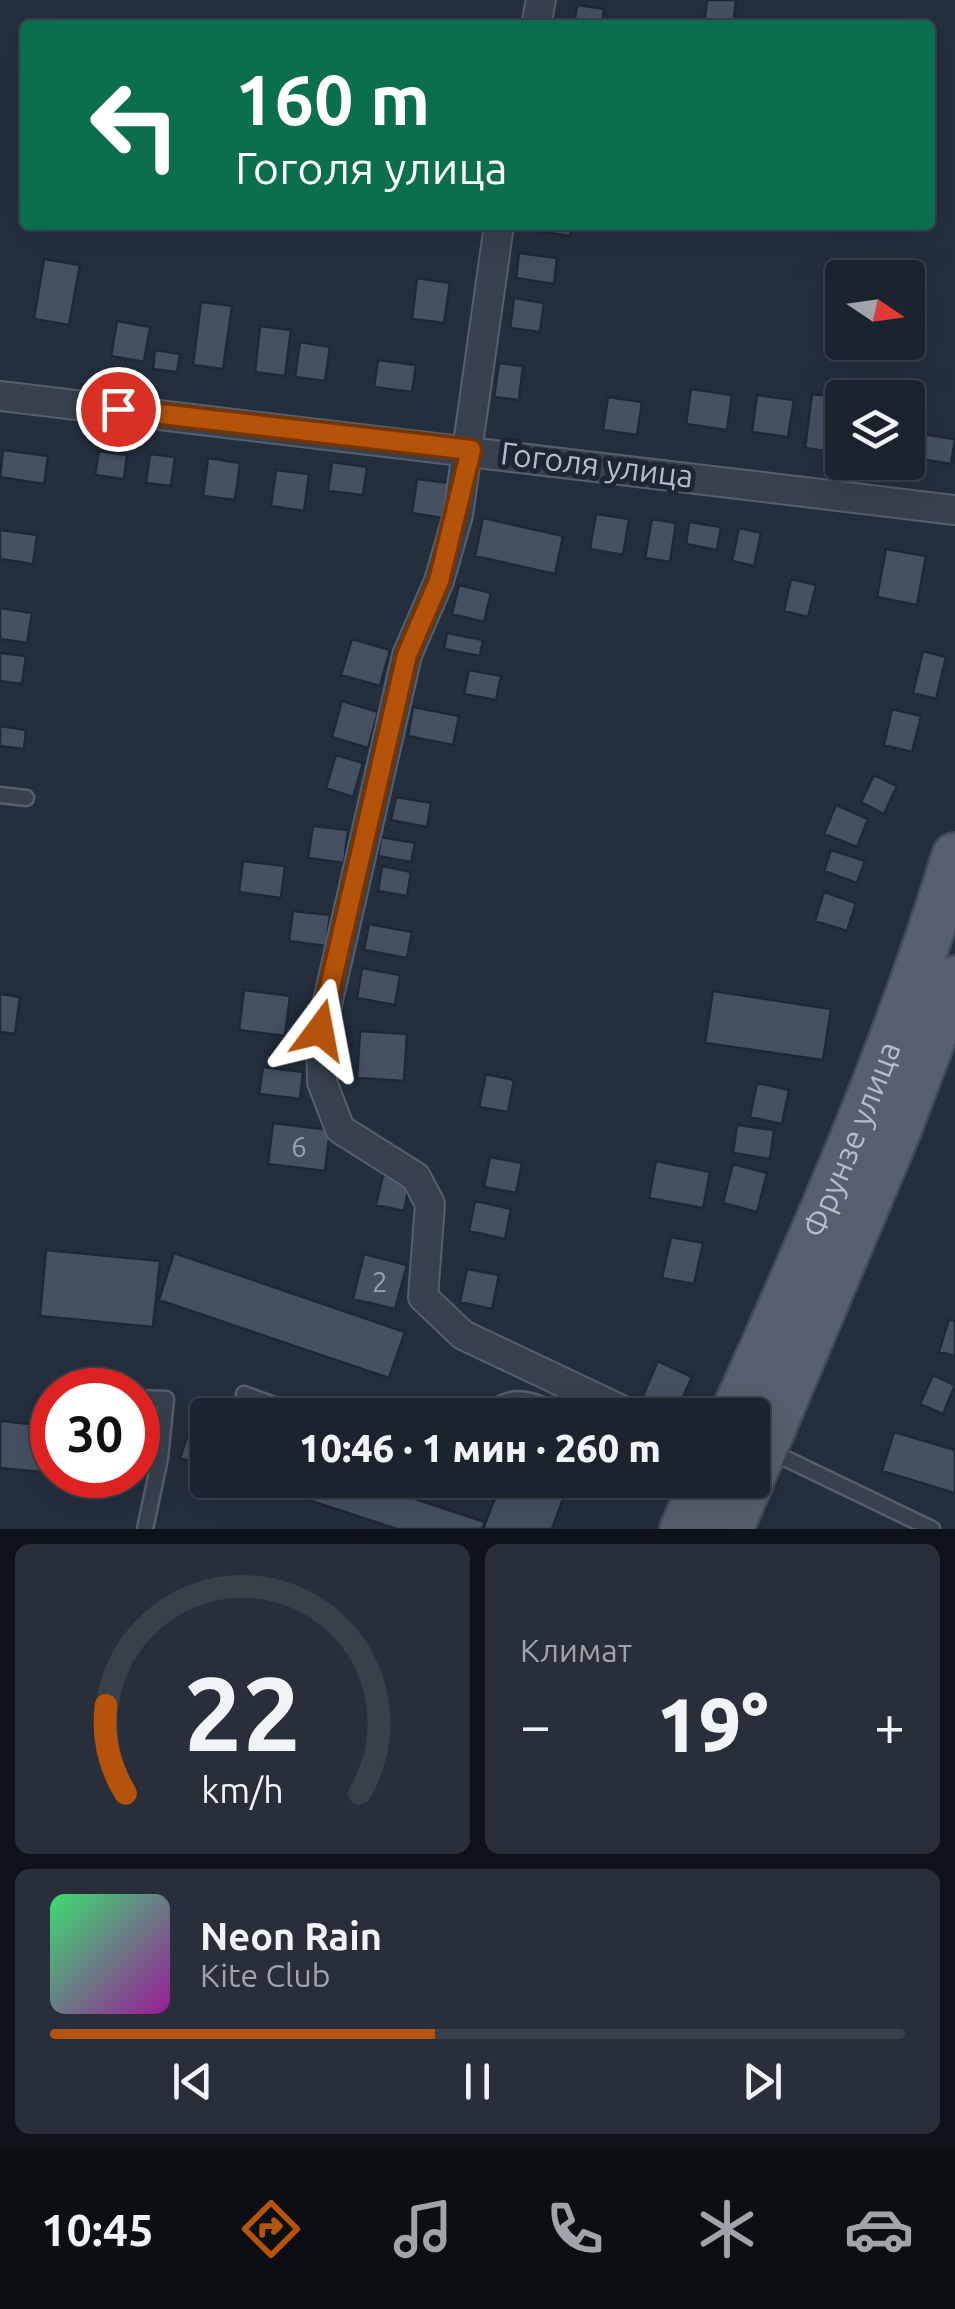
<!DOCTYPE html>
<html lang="ru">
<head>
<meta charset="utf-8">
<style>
	body { margin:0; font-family:Ubuntu,sans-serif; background:#282f3a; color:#f1f3f6; height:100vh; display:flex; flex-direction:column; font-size:38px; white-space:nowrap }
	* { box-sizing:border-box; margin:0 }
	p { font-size:32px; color:#a0a4aa }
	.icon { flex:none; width:55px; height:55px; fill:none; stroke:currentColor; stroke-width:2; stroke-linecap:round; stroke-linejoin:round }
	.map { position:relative; height:1529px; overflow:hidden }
	.drawer { display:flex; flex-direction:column; gap:15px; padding:15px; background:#0f1319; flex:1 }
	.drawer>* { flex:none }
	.guide { position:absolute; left:20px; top:20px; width:915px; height:210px; border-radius:10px; box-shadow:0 10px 40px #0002,0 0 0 2px #39404a; background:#0b6e4f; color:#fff; overflow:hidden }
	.needle { width:65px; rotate:103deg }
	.buttons { position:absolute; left:825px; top:260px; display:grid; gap:20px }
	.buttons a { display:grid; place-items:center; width:100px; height:100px; border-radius:10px; background:#1b232e; box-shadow:0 10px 40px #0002,0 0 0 2px #39404a; font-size:50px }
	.speed { position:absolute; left:30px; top:1368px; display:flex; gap:20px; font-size:50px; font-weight:700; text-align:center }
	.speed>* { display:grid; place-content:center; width:130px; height:130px; border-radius:50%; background:#1b232e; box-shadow:0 10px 40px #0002,0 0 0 2px #39404a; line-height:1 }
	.speed .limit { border:15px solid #d22; background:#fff; color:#111 }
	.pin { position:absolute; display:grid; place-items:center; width:85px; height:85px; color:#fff; margin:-42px; border:5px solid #fff; border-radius:50%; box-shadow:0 2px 10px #0007 }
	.me { position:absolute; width:110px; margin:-55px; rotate:13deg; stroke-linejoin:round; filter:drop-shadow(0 0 8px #0008) }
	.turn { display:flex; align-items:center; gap:35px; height:210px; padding:0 50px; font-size:45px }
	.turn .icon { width:130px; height:130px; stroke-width:2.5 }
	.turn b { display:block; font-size:70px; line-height:85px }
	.big { font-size:75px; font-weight:800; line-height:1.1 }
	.drawer .card { flex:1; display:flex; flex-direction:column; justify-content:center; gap:15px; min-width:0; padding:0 35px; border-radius:15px; background:#282f3a }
	.drawer .dial { align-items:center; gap:0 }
	.dial svg { height:260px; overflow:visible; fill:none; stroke:#39404a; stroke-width:7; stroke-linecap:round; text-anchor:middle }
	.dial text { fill:#f1f3f6; stroke:none }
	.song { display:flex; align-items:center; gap:30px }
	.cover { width:120px; height:120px; border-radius:15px; background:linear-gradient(135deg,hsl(140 70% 55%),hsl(300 70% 35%)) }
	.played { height:10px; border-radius:5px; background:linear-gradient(90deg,#b45309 45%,#39404a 45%) }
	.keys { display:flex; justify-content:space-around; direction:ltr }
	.heat { display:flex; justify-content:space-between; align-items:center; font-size:55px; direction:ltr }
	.drawer .tiles { flex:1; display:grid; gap:15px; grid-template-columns:1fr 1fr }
	.card:last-child { grid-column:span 2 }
	.trip { position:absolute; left:190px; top:1398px; width:580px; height:100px; border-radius:10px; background:#1b232e; box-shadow:0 10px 40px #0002,0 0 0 2px #39404a; font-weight:800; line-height:100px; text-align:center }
	.tabs { display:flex; height:160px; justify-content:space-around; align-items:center; background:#0b0e12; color:#a0a4aa }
	.tabs .icon { width:70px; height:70px }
	.tabs .on { color:#b45309 }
	.tabs b { font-size:45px; color:#f1f3f6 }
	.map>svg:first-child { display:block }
	.building { fill:#455162; stroke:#1f2835; stroke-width:2.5 }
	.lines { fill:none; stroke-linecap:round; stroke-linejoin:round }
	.lane-casing { stroke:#565f6c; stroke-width:19 }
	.street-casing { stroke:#565f6c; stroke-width:32 }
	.primary-casing { stroke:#414a57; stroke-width:50 }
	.lane { stroke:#38414e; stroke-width:14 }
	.street { stroke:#38414e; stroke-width:28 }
	.primary { stroke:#56606e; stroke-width:45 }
	.route-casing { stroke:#753606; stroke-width:25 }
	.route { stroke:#b45309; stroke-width:18 }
	.labels { text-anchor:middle; stroke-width:10; stroke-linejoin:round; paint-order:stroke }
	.number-label { font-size:28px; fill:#98a1af }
	.street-label { font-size:32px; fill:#b4bcc9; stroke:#1d2633 }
</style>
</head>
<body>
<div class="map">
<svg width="955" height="1529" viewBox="0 0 955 1529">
	<rect width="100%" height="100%" fill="#242f3e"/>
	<path class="building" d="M 707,0 L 736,0 L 733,25 L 704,25 Z
		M 577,5 L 604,9 L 602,25 L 574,25 Z
		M 539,225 L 572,225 L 570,236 L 538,231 Z
		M 519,253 L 557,258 L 554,284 L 516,278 Z
		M 44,259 L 80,265 L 69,325 L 34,319 Z
		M 417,278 L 450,283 L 444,323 L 412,319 Z
		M 514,298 L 544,303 L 540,332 L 510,328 Z
		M 201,302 L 232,306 L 223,369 L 193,365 Z
		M 117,321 L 150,327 L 144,362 L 111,356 Z
		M 260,326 L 291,330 L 285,376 L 255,372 Z
		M 300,342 L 330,347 L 325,381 L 295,377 Z
		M 155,350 L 180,354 L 177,372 L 153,369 Z
		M 378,360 L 416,365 L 412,392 L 374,387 Z
		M 499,363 L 523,366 L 519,400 L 494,397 Z
		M 691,389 L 732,395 L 727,430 L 686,424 Z
		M 812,394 L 842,398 L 837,453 L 805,448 Z
		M 757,395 L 794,400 L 788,437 L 752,432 Z
		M 608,397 L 642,402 L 637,435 L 603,430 Z
		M 908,432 L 955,439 L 951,464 L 908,457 Z
		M 3,450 L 48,456 L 44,484 L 0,477 Z
		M 99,451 L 127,455 L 124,479 L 95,475 Z
		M 150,454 L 175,457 L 171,486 L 146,483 Z
		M 208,458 L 240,463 L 235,500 L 203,496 Z
		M 332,462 L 367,467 L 363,495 L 328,491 Z
		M 276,470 L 309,474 L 304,511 L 271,506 Z
		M 417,479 L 448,483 L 443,518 L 412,513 Z
		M 596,514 L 629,519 L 623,555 L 590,549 Z
		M 483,518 L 563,536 L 555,574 L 475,556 Z
		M 652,519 L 676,523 L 670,562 L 645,558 Z
		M 689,522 L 721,527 L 717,550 L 686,544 Z
		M 739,528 L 761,533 L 754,566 L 732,561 Z
		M 0,530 L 37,535 L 33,564 L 0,559 Z
		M 886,549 L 926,556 L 917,605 L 877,597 Z
		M 791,579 L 816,585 L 808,617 L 784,611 Z
		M 459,585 L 491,593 L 484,622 L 452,614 Z
		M 0,608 L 32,613 L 27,643 L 0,639 Z
		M 447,633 L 483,640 L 480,656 L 444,649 Z
		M 352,639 L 390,650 L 380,686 L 341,675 Z
		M 923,651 L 946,657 L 936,699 L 913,693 Z
		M 0,653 L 26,656 L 22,684 L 0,681 Z
		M 469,670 L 501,676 L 496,700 L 464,694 Z
		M 342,701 L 378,712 L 368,748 L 332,737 Z
		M 413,707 L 459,716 L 453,745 L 408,736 Z
		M 892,709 L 921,716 L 912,752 L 884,745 Z
		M 0,726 L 26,730 L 24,749 L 0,746 Z
		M 336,755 L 363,763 L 353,797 L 326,788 Z
		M 874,775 L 897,786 L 884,814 L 861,802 Z
		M 396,797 L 431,803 L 427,827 L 391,820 Z
		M 836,805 L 868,819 L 857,847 L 824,834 Z
		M 313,826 L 348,830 L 344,863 L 308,858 Z
		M 381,837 L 415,843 L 411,862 L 378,856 Z
		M 831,850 L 865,861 L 857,883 L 824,871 Z
		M 243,861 L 285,866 L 281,898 L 239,892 Z
		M 382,866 L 411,872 L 407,896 L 378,891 Z
		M 824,892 L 856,903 L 847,931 L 815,921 Z
		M 293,911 L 330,915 L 326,946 L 289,941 Z
		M 369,924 L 412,932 L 407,958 L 364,950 Z
		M 362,968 L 400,975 L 395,1005 L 357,998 Z
		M 244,990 L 290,996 L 285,1036 L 239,1030 Z
		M 713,991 L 831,1009 L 823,1060 L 705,1043 Z
		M 0,994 L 20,997 L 15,1034 L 0,1032 Z
		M 360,1031 L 407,1034 L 404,1081 L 357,1078 Z
		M 263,1067 L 303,1072 L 300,1099 L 259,1094 Z
		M 486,1074 L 514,1080 L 508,1112 L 479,1107 Z
		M 757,1083 L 789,1090 L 782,1124 L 750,1117 Z
		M 273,1123 L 330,1130 L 325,1171 L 268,1164 Z
		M 737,1125 L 774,1130 L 770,1159 L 733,1153 Z
		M 490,1157 L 522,1163 L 516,1193 L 484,1187 Z
		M 656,1161 L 710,1172 L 703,1208 L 649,1198 Z
		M 733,1164 L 767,1173 L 757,1212 L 723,1203 Z
		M 383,1175 L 410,1181 L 404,1211 L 376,1205 Z
		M 475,1201 L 511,1209 L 505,1239 L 469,1231 Z
		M 671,1237 L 703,1243 L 694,1284 L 662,1278 Z
		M 46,1250 L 160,1261 L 153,1327 L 40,1316 Z
		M 174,1253 L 405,1332 L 389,1378 L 159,1300 Z
		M 364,1254 L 407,1265 L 395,1309 L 353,1299 Z
		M 467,1269 L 499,1275 L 492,1309 L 460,1302 Z
		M 949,1319 L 955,1321 L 955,1356 L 939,1352 Z
		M 658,1361 L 692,1377 L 675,1415 L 641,1400 Z
		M 933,1375 L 955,1385 L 943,1414 L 920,1404 Z
		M 0,1421 L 52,1426 L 52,1473 L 0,1468 Z
		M 191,1426 L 208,1431 L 208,1467 L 180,1458 Z
		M 894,1432 L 955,1450 L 955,1493 L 882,1471 Z
		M 138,1434 L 145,1435 L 141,1481 L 72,1475 L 138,1475 Z
		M 247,1480 L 358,1480 L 485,1522 L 482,1529 L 397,1529 Z
		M 502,1480 L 570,1480 L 552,1529 L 483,1529 Z"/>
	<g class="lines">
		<defs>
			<path id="lane" d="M 0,795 L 26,798
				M 244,1394 L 301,1415
				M 138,1398 L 166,1399 L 160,1458 L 145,1529
				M 485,1415 C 516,1387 533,1402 567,1415
				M 770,1451 L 932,1529"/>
			<path id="street" d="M 536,25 L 541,0
				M 499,225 L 458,515 L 439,581 L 407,655 L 321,1031 L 322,1082 L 340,1129 L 416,1177 L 430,1204 L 423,1297 L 463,1335 L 632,1415
				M 0,396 L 955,510"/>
			<g id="primary">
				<path id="s1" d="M 733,1415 C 815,1233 897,1047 955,856"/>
				<path d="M 752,1477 L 898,1130 L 955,979"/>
				<path d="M 683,1529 L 704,1480"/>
				<path d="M 730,1529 L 751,1480"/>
			</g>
		</defs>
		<use href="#lane" class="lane-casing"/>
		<use href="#street" class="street-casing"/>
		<use href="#primary" class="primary-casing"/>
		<use href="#lane" class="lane"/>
		<use href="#street" class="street"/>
		<use href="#primary" class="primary"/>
	</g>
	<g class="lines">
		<defs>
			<path id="route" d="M 118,409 L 471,450 L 439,581 L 407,655 L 320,1030"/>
		</defs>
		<use href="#route" class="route-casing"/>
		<use href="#route" class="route"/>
	</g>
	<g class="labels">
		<g class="number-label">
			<text x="299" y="1157">6</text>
			<text x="380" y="1292">2</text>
		</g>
		<g class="street-label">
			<text transform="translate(597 465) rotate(7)" y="11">Гоголя улица</text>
			<text dy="11" stroke="none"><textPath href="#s1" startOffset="300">Фрунзе улица</textPath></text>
		</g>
	</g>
</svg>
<div class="buttons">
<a><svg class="needle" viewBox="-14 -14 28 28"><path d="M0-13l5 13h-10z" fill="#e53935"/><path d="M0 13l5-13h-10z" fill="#a0a4aa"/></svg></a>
<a><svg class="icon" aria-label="layers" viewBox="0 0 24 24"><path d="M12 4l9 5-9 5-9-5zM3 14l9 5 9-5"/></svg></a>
</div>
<div class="speed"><div class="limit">30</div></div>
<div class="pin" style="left:118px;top:409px;background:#d93025"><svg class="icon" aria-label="arrive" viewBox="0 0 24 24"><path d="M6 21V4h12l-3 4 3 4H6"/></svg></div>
<svg class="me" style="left:320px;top:1030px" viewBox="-20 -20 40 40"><path d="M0-17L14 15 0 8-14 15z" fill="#b45309" stroke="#fff" stroke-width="4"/></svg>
<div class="trip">10:46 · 1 мин · 260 m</div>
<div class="guide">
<div class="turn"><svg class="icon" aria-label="left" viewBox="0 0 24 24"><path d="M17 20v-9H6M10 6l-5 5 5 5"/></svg><div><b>160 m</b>Гоголя улица</div></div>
</div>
</div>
<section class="drawer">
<div class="tiles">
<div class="card dial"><svg viewBox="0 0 100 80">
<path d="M14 69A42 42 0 1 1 86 69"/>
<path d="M14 69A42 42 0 0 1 8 42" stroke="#b45309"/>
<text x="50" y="56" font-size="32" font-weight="700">22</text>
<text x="50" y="72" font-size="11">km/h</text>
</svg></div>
<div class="card"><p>Климат</p>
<div class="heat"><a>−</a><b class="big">19°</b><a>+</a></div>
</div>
<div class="card">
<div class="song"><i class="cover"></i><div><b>Neon Rain</b><p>Kite Club</p></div></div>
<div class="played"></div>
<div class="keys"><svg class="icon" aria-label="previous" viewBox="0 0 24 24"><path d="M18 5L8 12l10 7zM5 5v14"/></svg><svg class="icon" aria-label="pause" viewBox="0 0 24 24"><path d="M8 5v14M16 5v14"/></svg><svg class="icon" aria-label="next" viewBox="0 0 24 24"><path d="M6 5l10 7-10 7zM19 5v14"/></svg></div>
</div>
</div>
</section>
<nav class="tabs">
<b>10:45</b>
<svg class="icon on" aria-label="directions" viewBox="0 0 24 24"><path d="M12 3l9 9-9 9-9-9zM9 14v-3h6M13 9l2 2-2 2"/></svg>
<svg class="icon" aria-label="music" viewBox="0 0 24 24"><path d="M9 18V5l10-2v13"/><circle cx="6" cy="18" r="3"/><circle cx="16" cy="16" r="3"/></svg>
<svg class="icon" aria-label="phone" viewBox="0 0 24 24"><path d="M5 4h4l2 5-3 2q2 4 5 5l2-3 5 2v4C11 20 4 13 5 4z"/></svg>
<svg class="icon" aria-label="climate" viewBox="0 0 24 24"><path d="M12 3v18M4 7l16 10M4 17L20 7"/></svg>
<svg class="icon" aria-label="car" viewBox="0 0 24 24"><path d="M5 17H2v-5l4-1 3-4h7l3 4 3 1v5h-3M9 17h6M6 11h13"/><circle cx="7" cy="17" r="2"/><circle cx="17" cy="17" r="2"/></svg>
</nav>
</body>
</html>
